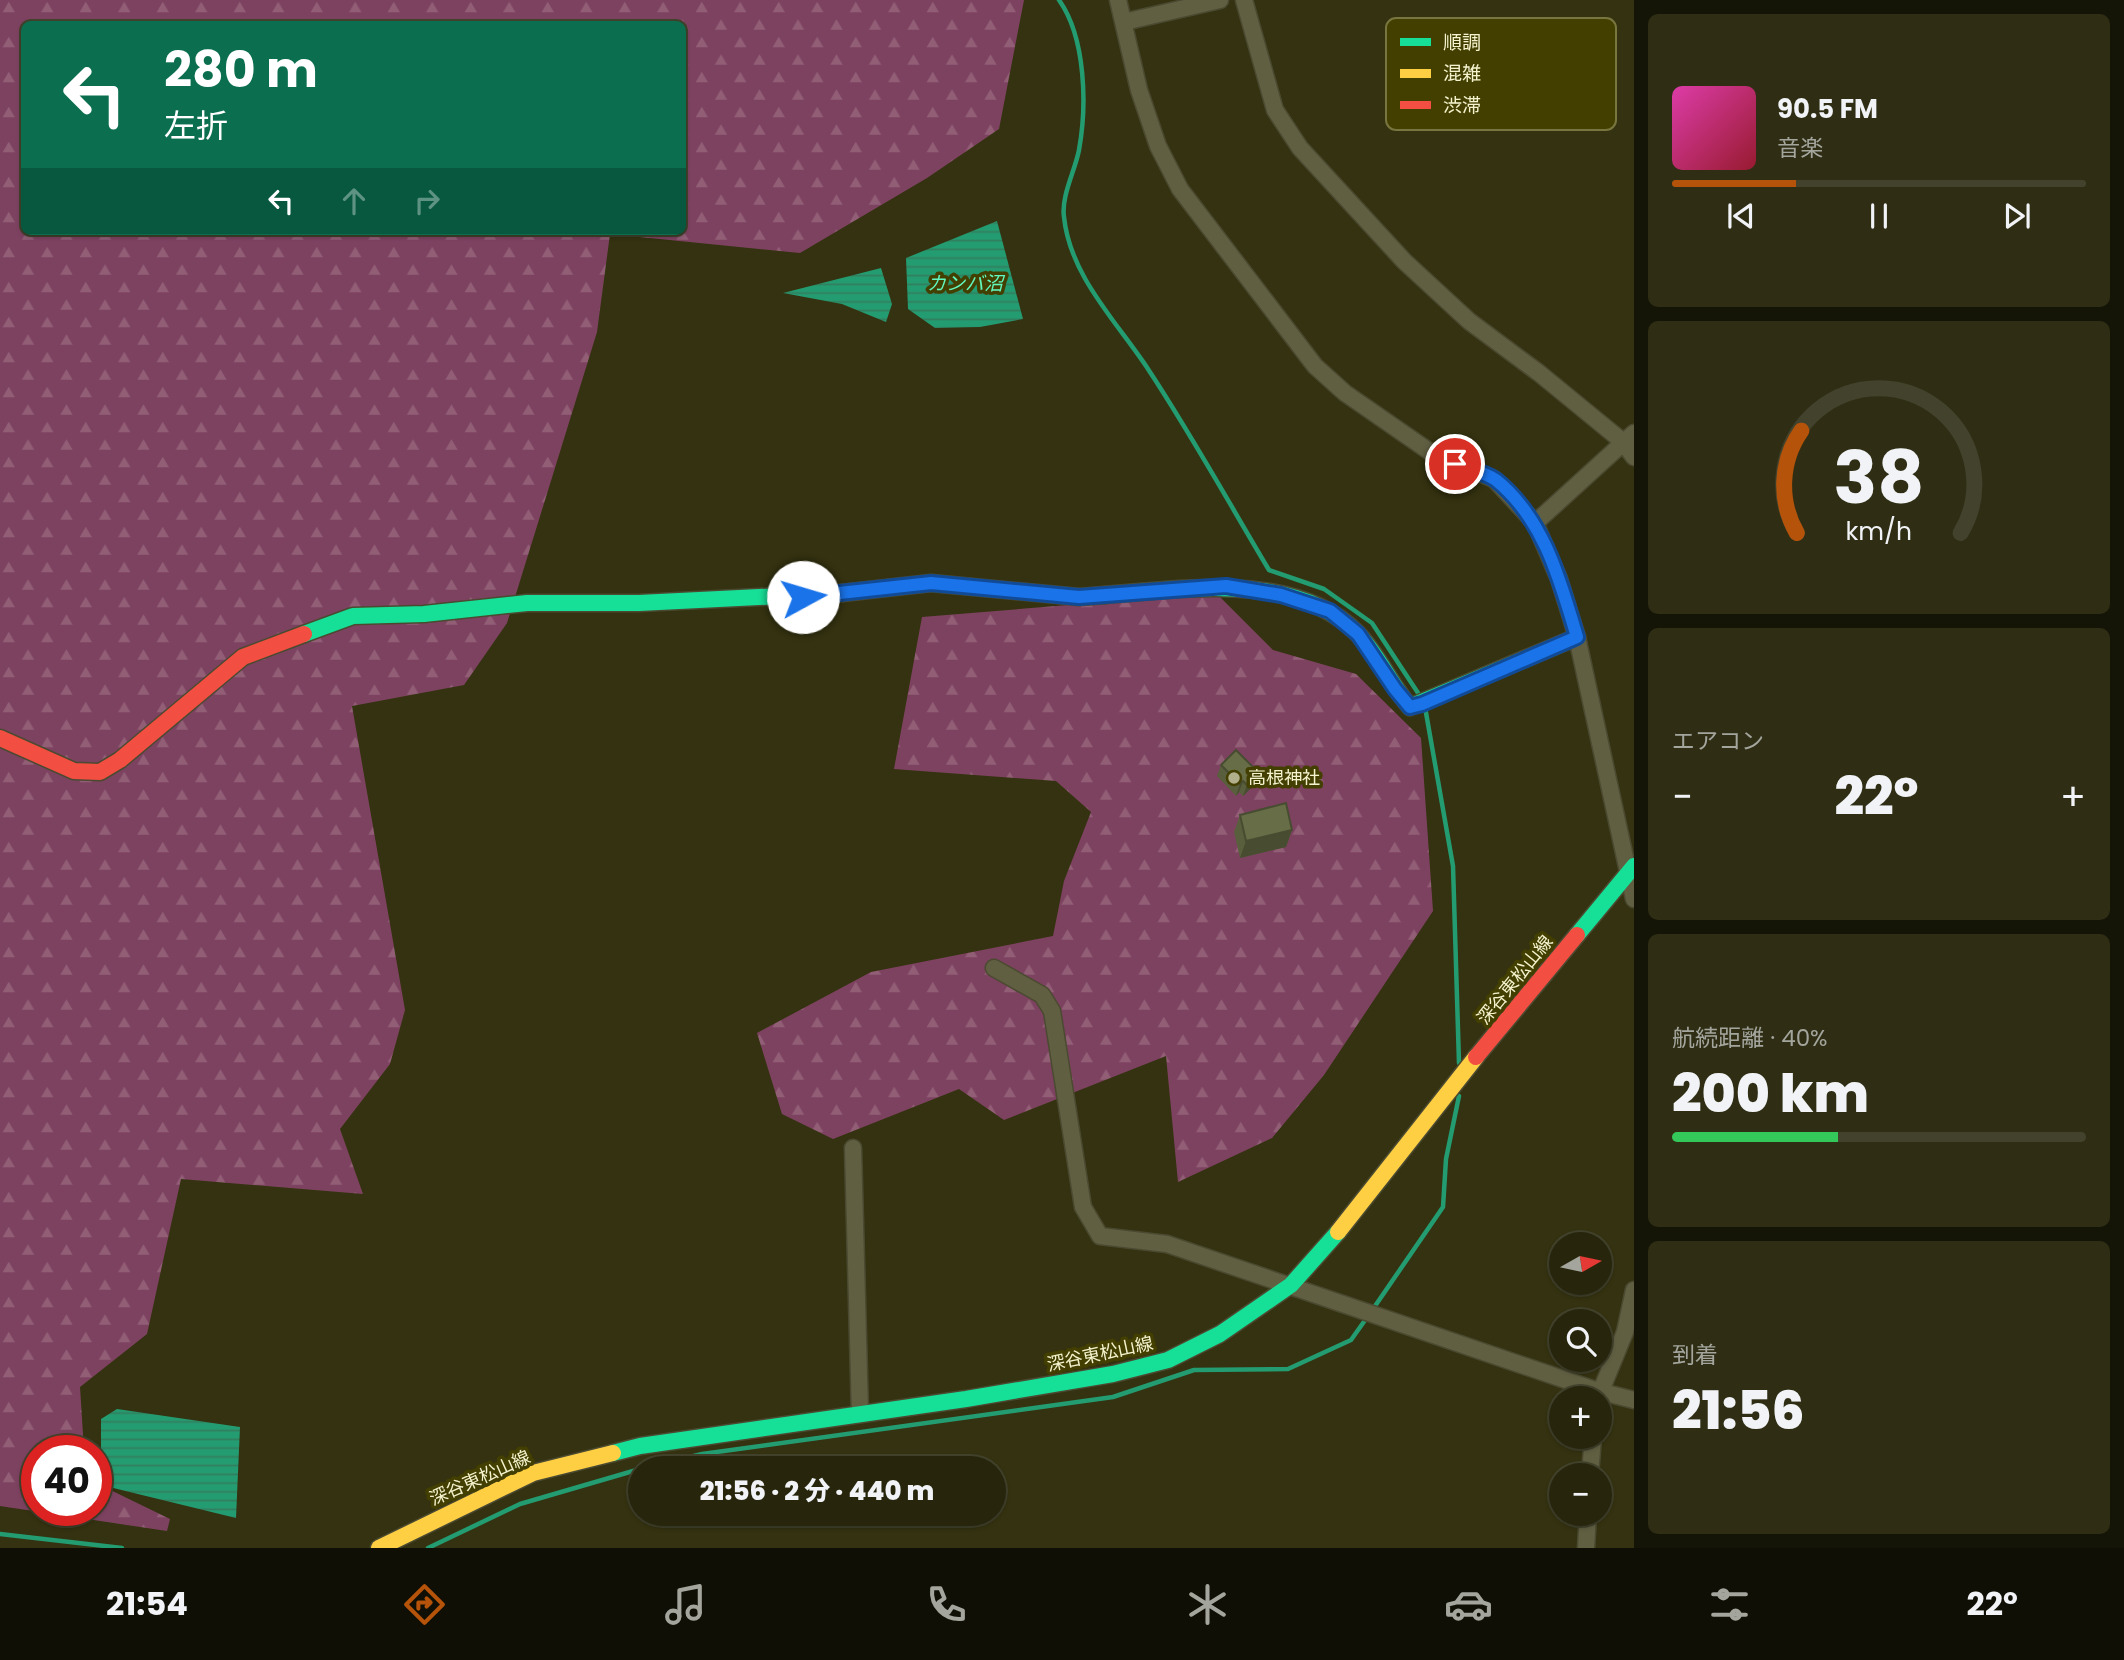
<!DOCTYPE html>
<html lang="ja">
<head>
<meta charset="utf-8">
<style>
	body { margin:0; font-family:Poppins,"Noto Sans JP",sans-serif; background:#2f2e15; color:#f1f3f6; height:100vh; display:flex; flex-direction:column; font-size:26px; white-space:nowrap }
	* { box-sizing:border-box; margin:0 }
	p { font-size:23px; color:#a4a59d }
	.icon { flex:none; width:38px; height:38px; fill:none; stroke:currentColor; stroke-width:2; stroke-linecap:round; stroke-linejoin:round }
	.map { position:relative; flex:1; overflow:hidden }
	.sheet { display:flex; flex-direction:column; gap:14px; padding:14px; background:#151507; width:490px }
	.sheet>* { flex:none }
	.banner { position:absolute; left:21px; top:21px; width:665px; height:214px; border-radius:10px; box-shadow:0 2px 5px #0004,0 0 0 2px #43432d; background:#0b6e4f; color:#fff; overflow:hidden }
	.needle { width:46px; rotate:81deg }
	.controls { position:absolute; left:1549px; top:1232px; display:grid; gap:14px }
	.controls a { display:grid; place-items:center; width:63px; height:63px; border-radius:50%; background:#27260c; box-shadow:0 2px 5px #0004,0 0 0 2px #43432d; font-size:35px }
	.speed { position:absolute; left:21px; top:1435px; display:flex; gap:14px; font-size:35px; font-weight:700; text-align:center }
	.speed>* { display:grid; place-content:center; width:91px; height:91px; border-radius:50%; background:#27260c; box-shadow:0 2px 5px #0004,0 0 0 2px #43432d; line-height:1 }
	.speed .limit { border:10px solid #d22; background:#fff; color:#111 }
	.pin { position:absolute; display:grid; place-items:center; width:60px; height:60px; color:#fff; margin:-30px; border:4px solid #fff; border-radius:50%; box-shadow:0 2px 7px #0007 }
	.me { position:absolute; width:77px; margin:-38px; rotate:84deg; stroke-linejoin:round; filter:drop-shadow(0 0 5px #0008) }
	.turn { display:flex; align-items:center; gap:24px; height:147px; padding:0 28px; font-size:32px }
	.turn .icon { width:91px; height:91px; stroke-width:2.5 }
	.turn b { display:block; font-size:49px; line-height:60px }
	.lanes { display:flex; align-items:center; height:66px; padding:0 28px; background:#0003; justify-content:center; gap:35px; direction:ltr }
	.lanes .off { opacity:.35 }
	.big { font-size:52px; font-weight:800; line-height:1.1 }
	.sheet .widget { flex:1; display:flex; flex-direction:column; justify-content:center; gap:10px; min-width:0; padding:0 24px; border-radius:10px; background:#2f2e15 }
	.sheet .dial { align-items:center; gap:0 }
	.dial svg { height:182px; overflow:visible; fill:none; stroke:#43432d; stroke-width:7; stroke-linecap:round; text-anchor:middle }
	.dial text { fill:#f1f3f6; stroke:none }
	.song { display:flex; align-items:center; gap:21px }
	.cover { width:84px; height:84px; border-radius:10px; background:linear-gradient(135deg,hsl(320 70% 55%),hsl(350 70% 35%)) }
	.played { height:7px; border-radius:4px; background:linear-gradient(90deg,#b45309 30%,#43432d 30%) }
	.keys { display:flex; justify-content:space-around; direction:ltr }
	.heat { display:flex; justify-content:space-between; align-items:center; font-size:38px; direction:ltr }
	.charge { height:10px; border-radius:5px; background:linear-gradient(90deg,#34c759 40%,#43432d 0) }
	.trip { position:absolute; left:628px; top:1456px; width:378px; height:70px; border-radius:35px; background:#27260c; box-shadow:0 2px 5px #0004,0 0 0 2px #43432d; font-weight:800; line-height:70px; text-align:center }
	.tabs { display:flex; height:112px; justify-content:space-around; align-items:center; background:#100f05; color:#a4a59d }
	.tabs .icon { width:49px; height:49px }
	.tabs .on { color:#b45309 }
	.tabs b { font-size:32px; color:#f1f3f6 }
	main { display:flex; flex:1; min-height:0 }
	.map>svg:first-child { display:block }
	.forest { fill:url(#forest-firs); fill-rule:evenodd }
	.water { fill:url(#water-rules) }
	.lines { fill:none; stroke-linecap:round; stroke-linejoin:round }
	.stream { stroke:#249c71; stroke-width:4.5 }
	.street-casing { stroke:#4b4a31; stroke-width:19 }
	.fast-casing { stroke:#4b4a31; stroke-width:19 }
	.slow-casing { stroke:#4b4a31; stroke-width:19 }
	.jam-casing { stroke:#4b4a31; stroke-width:19 }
	.street { stroke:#615f42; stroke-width:16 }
	.fast { stroke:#16e098; stroke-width:16 }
	.slow { stroke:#ffcf43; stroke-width:16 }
	.jam { stroke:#f24e42; stroke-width:16 }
	.wall { fill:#595e3c }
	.shaded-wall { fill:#484c31 }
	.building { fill:#676d46; stroke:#484c31; stroke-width:2 }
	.route-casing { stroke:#114b97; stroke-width:18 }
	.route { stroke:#1a73e8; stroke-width:12 }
	.poi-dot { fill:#b1af8c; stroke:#433f01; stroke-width:2.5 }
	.labels { text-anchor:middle; stroke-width:7; stroke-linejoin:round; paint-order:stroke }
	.poi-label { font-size:18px; fill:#f4f3ce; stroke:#433f01; text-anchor:start }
	.street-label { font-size:18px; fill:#f4f3ce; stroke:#433f01 }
	.water-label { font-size:19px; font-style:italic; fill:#61f8bf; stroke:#433f01 }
	.key { fill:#433f01; stroke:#78753e; stroke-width:2 }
	.key-label { font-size:19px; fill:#f4f3ce }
</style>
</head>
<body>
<main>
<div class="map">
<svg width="1634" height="1548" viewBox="0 0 1634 1548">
	<defs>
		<pattern id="forest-firs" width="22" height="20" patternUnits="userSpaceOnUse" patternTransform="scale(1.75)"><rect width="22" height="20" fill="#7e4261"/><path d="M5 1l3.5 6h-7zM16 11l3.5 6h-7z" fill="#915e76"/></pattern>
		<pattern id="water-rules" width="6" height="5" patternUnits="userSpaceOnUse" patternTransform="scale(1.75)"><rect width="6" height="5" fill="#249c71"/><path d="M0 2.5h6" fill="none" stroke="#317f5f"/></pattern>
	</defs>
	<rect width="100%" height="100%" fill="#343210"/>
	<path class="forest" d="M 0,0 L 1024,0 L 999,129 L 927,178 L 800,253 L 610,234 L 597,332 L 507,623 L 464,685 L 352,706 L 405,1010 L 390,1064 L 340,1129 L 363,1194 L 181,1179 L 147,1334 L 80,1387 L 84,1451 L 37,1451 L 37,1510 L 96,1510 L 96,1483 L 170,1519 L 167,1531 L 0,1506 ZM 24,24 L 682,24 L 682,231 L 24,231 Z
		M 1216,593 L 1273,650 L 1356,674 L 1421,738 L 1433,911 L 1324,1075 L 1272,1138 L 1178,1182 L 1166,1056 L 1004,1120 L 959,1089 L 833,1139 L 782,1114 L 757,1033 L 871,972 L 1053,936 L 1064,881 L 1091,812 L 1056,781 L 894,769 L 922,617 Z"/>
	<path class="water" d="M 997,221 L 1023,319 L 980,327 L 935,328 L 908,309 L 906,258 Z
		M 881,268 L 892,304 L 886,322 L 842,304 L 783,293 Z
		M 117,1409 L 240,1427 L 236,1518 L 101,1485 L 101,1419 Z"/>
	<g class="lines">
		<path class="stream" d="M 1059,0 C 1086,38 1087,106 1079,150 C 1075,171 1061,196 1064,217 C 1070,276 1117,322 1148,369 C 1191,434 1229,503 1269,570 L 1324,589 L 1372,623 L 1420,696
			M 1425,707 L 1453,866 L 1459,1063
			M 1373,1309 L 1443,1207 L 1446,1159 L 1459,1096
			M 644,1468 L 702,1454 L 1113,1397 L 1194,1370 L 1288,1369 L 1351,1340 L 1368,1316
			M 0,1534 L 122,1548
			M 428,1548 L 520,1504 L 640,1469"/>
		<defs>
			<path id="street" d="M 1118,0 L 1139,90 L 1158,146 L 1180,189 L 1315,366 L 1345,393 L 1436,456 L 1494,479 L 1535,523 L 1559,579 L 1577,637 L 1634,899
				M 1244,0 L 1275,110 L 1300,148 L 1404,261 L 1469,321 L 1539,373 L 1622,441 L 1634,457
				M 1124,22 L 1220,0
				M 1535,523 L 1634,433
				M 994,968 L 1042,995 L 1052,1011 L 1083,1207 L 1100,1236 L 1167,1244 L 1598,1391 L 1634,1400
				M 853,1148 L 860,1414
				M 1598,1398 L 1625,1332 L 1634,1290
				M 1590,1475 L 1593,1437
				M 1586,1548 L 1588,1514"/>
			<path id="fast" d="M 1105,595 C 1183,589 1296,571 1357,633 C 1378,654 1390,684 1410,707 L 1577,637
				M 304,634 L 353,616 L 424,614 L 527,603 L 639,603 L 842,593
				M 1577,935 L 1634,866
				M 613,1453 L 640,1446 L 966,1399 L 1113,1374 L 1168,1360 L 1220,1334 L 1291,1285 L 1338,1232"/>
			<path id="slow" d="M 1338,1232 L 1476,1057
				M 379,1548 L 533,1473 L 613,1453"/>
			<path id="jam" d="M 842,593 L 931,583 L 1079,597 L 1105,595
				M 0,738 L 74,771 L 100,772 L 120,760 L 243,657 L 304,634
				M 1476,1057 L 1577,935"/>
		</defs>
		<use href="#street" class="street-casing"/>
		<use href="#fast" class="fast-casing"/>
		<use href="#slow" class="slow-casing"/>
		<use href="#jam" class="jam-casing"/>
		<use href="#street" class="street"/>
		<use href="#fast" class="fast"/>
		<use href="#slow" class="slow"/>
		<use href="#jam" class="jam"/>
	</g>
	<path class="wall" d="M 1221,765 L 1254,774 L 1252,787 L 1243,796 L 1239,792 L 1236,796 L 1217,776 Z
		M 1240,815 L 1292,830 L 1286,847 L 1240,858 L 1234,832 Z"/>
	<path class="shaded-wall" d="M 1256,770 L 1252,779 L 1256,776 L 1252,787 L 1243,796 L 1247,785 L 1253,773 Z
		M 1243,781 L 1239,792 L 1236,796 L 1240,784 Z
		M 1292,830 L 1286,847 L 1240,858 L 1246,841 Z"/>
	<path class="building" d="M 1236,750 L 1256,770 L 1253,773 L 1256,776 L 1247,785 L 1243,781 L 1240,784 L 1221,765 Z
		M 1286,803 L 1292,830 L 1246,841 L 1240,815 Z"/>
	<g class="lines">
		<defs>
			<path id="route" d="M 803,597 L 931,583 L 1079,597 L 1226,586 L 1281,595 L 1330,611 L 1358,634 L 1395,689 L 1410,707 L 1422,704 L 1577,637 C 1560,580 1544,519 1496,480 C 1485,472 1468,469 1455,464"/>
		</defs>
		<use href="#route" class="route-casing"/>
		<use href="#route" class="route"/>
	</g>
	<circle class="poi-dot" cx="1234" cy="778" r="7"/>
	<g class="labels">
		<g class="poi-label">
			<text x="1248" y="784">高根神社</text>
		</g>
		<g class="street-label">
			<text transform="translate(1515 980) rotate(-51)" y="6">深谷東松山線</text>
			<text transform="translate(1100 1354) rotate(-12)" y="6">深谷東松山線</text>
			<text transform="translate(480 1478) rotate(-24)" y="6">深谷東松山線</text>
		</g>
		<g class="water-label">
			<text x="965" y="290">カンバ沼</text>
		</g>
	</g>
	<rect x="1386" y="18" width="230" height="112" rx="10" class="key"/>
	<rect x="1400" y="38" width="31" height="8" fill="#16e098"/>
	<rect x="1400" y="69" width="31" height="9" fill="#ffcf43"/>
	<rect x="1400" y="101" width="31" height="8" fill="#f24e42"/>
	<g class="key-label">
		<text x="1443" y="49">順調</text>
		<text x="1443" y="80">混雑</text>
		<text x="1443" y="112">渋滞</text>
	</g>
</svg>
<div class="controls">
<a><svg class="needle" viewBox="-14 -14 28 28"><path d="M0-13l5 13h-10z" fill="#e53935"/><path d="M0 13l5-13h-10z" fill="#a4a59d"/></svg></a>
<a><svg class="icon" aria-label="search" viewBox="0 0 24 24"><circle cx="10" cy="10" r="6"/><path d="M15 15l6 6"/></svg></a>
<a>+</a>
<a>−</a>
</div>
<div class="speed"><div class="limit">40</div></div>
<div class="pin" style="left:1455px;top:464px;background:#d93025"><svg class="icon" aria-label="arrive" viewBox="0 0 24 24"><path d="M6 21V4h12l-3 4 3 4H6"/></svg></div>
<svg class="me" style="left:803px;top:597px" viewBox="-20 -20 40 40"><circle r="19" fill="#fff"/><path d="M0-13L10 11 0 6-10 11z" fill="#1a73e8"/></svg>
<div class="trip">21:56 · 2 分 · 440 m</div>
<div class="banner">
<div class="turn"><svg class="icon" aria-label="left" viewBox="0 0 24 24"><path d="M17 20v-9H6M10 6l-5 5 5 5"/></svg><div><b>280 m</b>左折</div></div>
<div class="lanes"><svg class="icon" aria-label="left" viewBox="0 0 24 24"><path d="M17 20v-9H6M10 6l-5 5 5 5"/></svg><svg class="icon off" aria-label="ahead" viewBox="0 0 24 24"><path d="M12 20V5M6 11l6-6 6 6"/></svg><svg class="icon off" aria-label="right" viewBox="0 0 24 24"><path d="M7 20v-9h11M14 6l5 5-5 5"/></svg></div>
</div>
</div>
<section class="sheet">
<div class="widget">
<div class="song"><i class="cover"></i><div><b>90.5 FM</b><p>音楽</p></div></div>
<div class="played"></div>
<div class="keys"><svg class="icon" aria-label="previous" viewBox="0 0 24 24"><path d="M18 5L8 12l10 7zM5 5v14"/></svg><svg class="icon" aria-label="pause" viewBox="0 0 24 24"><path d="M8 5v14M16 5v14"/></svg><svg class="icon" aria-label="next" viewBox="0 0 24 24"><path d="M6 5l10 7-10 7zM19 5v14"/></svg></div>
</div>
<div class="widget dial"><svg viewBox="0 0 100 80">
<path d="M14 69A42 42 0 1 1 86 69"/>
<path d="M14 69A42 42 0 0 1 16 24" stroke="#b45309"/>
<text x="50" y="56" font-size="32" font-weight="700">38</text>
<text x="50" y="72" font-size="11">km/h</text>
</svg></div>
<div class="widget"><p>エアコン</p>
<div class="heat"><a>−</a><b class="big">22°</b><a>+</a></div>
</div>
<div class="widget"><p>航続距離 · 40%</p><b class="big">200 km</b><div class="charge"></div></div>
<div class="widget"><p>到着</p><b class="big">21:56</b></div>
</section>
</main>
<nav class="tabs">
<b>21:54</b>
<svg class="icon on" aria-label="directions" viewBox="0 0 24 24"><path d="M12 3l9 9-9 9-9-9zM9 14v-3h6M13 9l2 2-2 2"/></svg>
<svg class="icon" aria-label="music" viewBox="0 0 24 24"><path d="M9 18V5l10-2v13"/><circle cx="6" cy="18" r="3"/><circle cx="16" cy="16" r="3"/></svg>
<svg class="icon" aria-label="phone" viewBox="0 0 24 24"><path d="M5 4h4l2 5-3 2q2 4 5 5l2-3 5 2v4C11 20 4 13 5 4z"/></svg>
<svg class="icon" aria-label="climate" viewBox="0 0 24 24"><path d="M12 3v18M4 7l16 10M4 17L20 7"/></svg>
<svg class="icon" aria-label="car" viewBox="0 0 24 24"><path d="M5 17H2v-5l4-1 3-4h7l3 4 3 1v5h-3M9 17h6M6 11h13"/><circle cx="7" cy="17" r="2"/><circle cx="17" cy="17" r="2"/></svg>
<svg class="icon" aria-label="filters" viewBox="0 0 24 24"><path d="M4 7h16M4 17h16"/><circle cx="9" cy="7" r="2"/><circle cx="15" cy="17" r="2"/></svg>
<b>22°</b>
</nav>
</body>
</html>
